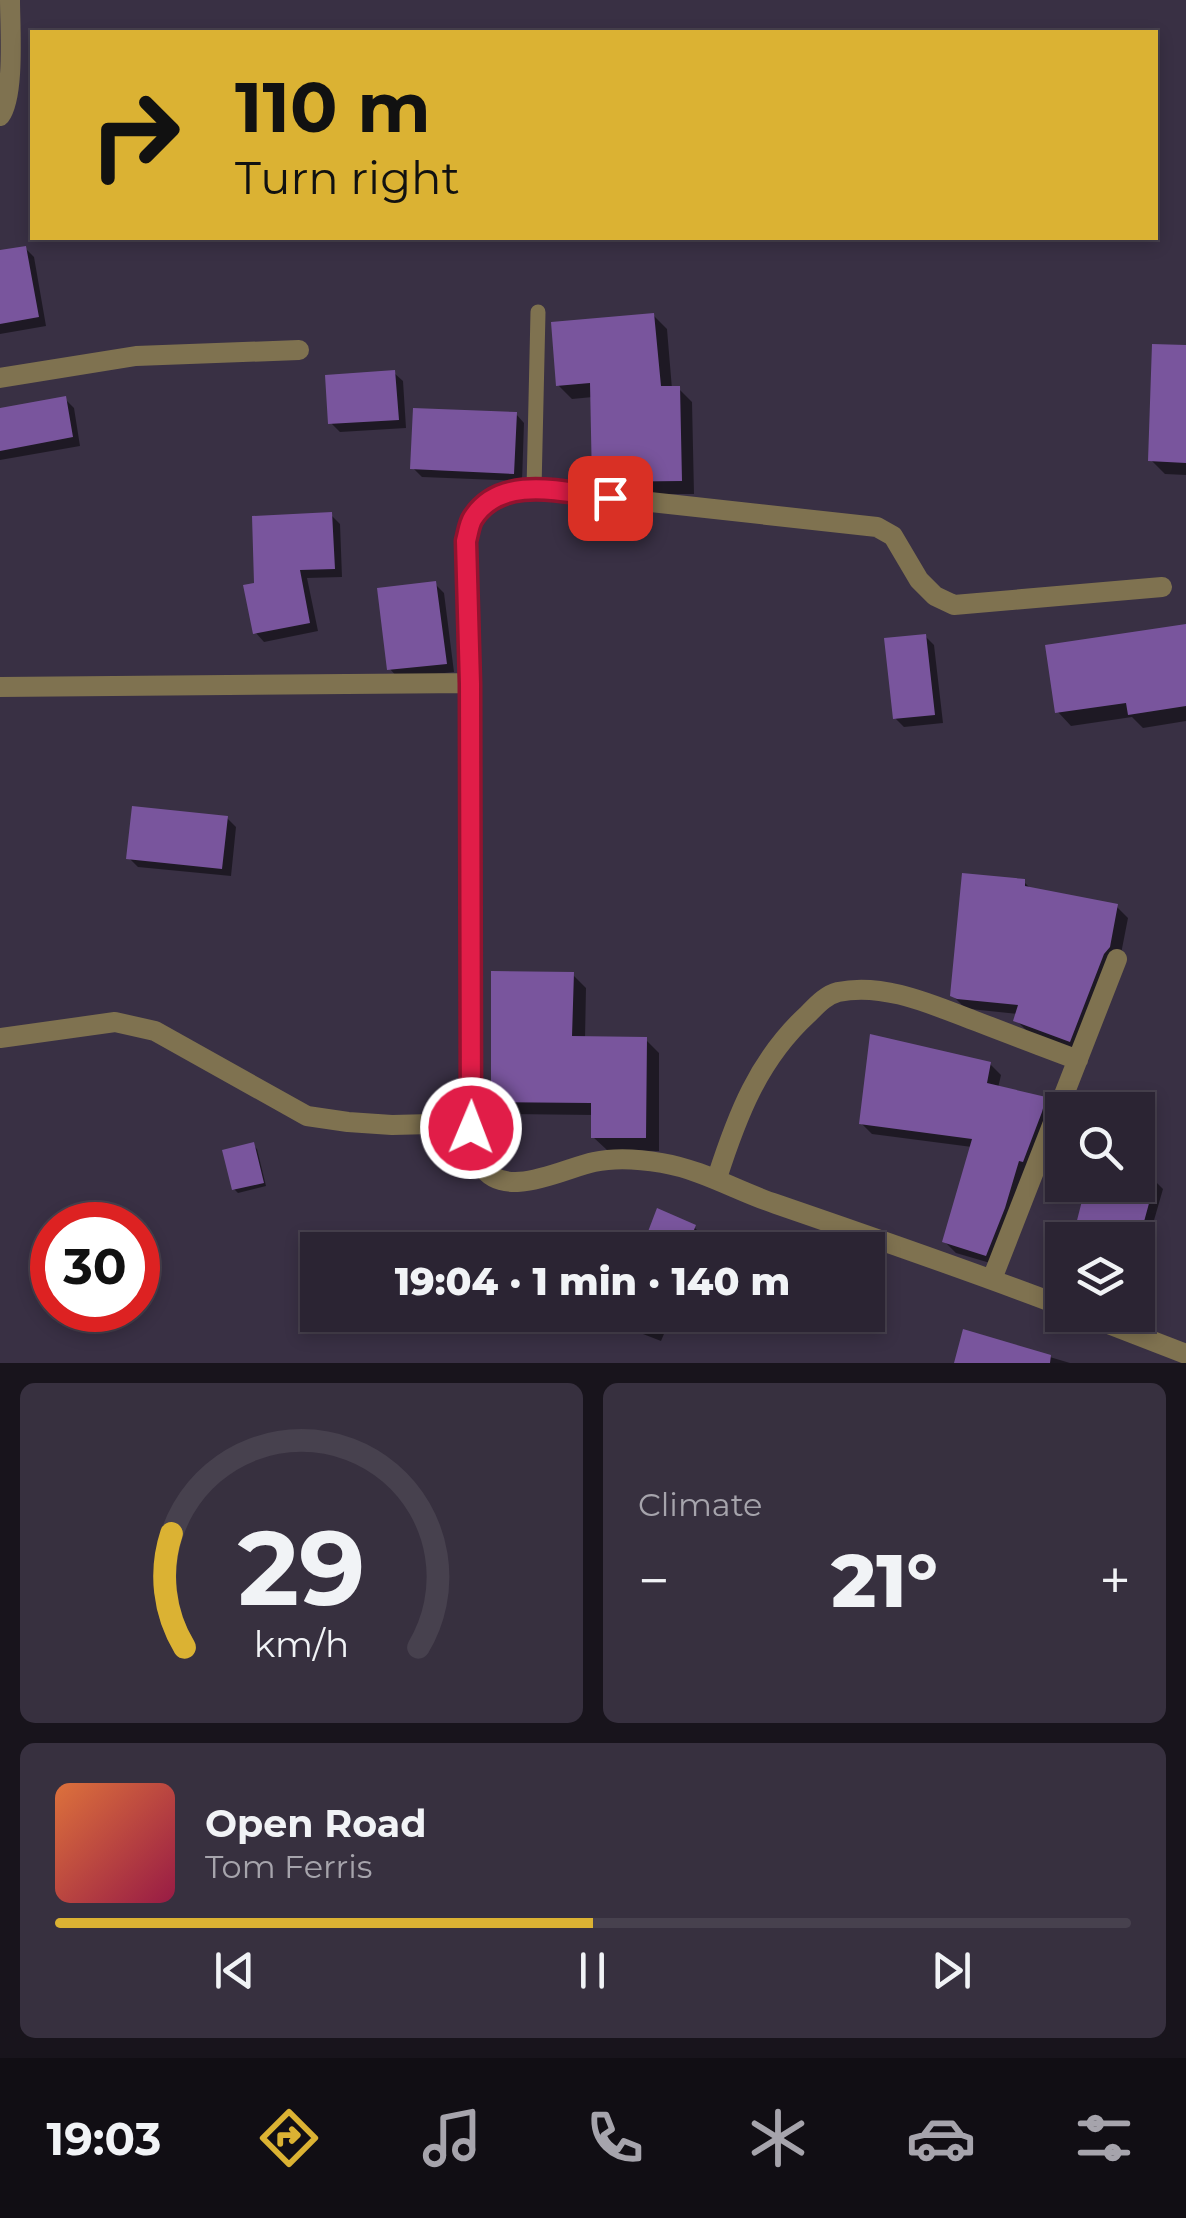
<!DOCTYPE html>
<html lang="en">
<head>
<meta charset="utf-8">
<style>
	body { margin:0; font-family:Montserrat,sans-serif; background:#37303f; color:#f1f3f6; height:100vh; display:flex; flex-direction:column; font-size:38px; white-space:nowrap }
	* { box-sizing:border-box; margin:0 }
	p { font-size:32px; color:#a6a4ac }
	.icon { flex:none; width:55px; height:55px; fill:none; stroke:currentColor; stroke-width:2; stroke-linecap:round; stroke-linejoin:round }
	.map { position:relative; height:1363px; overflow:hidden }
	.side { display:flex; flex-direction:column; gap:20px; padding:20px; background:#18141c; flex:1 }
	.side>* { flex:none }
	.hud { position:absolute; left:30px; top:30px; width:1128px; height:210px; border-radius:0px; box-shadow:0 5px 15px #0003,0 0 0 2px #47414e; background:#dbb233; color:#111; overflow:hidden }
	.buttons { position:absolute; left:1045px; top:1092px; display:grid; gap:20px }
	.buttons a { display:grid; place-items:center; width:110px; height:110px; border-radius:0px; background:#2b2433; box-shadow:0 5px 15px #0003,0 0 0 2px #47414e; font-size:50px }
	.speed { position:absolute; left:30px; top:1202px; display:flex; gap:20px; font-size:50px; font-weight:700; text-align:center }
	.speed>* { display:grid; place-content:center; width:130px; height:130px; border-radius:50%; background:#2b2433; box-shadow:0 5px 15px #0003,0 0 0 2px #47414e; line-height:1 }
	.speed .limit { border:15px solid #d22; background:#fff; color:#111 }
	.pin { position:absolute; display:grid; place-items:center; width:85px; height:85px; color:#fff; margin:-42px; border-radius:20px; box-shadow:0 5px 15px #0006 }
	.me { position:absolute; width:110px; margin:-55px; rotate:1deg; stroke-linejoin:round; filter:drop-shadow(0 0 8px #0008) }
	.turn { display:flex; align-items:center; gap:35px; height:210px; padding:0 40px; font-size:45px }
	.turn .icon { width:130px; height:130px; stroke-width:2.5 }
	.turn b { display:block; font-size:70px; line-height:85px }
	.big { font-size:75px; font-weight:800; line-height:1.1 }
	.side .card { flex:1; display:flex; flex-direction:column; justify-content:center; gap:15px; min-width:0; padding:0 35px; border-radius:15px; background:#37303f }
	.side .dial { align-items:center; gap:0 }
	.dial svg { height:260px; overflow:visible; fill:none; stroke:#47414e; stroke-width:7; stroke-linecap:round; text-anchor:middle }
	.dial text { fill:#f1f3f6; stroke:none }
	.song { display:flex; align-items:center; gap:30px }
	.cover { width:120px; height:120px; border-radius:15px; background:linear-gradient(135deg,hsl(20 70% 55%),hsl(340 70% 35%)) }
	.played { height:10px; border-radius:5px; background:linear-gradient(90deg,#dbb233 50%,#47414e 50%) }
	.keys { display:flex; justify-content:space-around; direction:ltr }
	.heat { display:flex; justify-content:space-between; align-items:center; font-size:55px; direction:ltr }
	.side .tiles { flex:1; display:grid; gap:20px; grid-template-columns:1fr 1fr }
	.card:last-child { grid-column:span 2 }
	.trip { position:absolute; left:300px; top:1232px; width:585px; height:100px; border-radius:0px; background:#2b2433; box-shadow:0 5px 15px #0003,0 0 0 2px #47414e; font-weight:800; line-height:100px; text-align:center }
	.dock { display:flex; height:160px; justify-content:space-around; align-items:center; background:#110e14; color:#a6a4ac }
	.dock .icon { width:70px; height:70px }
	.dock .current { color:#dbb233 }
	.dock b { font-size:45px; color:#f1f3f6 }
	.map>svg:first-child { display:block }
	.shadow { fill:#0007 }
	.building { fill:#79559d }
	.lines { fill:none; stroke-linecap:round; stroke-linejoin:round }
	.lane { stroke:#7f7250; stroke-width:15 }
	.street { stroke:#7f7250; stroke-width:20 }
	.route-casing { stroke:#92132f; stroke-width:25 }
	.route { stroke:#e11d48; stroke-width:18 }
</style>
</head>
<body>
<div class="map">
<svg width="1186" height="1363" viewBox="0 0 1186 1363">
	<rect width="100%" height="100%" fill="#393044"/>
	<path class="shadow" d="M 25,248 L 34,257 L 46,326 L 0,334 L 0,252 Z
		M 654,316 L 667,329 L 672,389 L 679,389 L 692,402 L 694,494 L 608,494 L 594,481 L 593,397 L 572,399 L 558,385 Z
		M 1186,348 L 1186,475 L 1165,474 L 1151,460 Z
		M 394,373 L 403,381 L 406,428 L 340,432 L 331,423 Z
		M 65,399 L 74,408 L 80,446 L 0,460 L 0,411 Z
		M 516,414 L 524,423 L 522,481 L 422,477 L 413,468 Z
		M 331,515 L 340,524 L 342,577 L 307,578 L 318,631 L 264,642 L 256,633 L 257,585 Z
		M 435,584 L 444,593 L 454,672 L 398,678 L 390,669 Z
		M 1186,626 L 1186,721 L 1143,728 L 1132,717 L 1071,726 L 1058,712 Z
		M 925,636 L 934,645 L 943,723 L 904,727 L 895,718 Z
		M 227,818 L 236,827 L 231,876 L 138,867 L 129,858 Z
		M 1024,882 L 1032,890 L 1117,907 L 1128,918 L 1120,959 L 1081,1052 L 1027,1031 L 1016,1020 L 1018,1014 L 970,1009 L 964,1007 L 952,995 Z
		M 573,975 L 586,988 L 585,1039 L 646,1040 L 659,1053 L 659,1151 L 607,1150 L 593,1137 L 594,1115 L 507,1114 L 493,1100 Z
		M 990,1064 L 1001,1075 L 998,1088 L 1045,1099 L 1056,1110 L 997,1265 L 956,1253 L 945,1242 L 972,1147 L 872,1134 L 861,1123 Z
		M 253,1145 L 257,1149 L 266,1186 L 238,1193 L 234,1189 Z
		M 1138,1176 L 1154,1180 L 1163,1189 L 1138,1276 L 1138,1240 L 1062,1240 L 1062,1295 L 1055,1292 L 1046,1284 L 1063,1231 L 1076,1235 L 1089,1185 L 1138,1185 Z
		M 694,1227 L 703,1236 L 701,1241 L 723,1250 L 643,1250 Z
		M 617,1315 L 672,1315 L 661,1341 L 625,1327 L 616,1318 Z
		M 717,1315 L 758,1315 L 752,1330 Z
		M 965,1332 L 1070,1363 L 956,1363 Z"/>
	<path class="building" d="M 26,246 L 39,317 L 0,324 L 0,250 Z
		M 654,313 L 661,386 L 680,386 L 682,481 L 592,482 L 590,383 L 556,386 L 551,322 Z
		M 1152,344 L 1186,345 L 1186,463 L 1148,461 Z
		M 395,370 L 399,420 L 328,424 L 325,375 Z
		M 66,396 L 73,437 L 0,451 L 0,408 Z
		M 413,408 L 517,412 L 514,474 L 410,469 Z
		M 332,512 L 335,569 L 300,570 L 310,623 L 253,634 L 243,585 L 254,583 L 252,516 Z
		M 436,581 L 447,664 L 387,670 L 377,588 Z
		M 1186,624 L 1186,706 L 1128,715 L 1126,703 L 1055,713 L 1045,645 Z
		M 926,634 L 935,715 L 893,719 L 884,638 Z
		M 132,806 L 228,816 L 222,869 L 126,859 Z
		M 962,873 L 1025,879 L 1025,886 L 1118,904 L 1110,947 L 1104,954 L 1070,1042 L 1013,1021 L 1018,1005 L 957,999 L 950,996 Z
		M 491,971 L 574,972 L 572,1036 L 647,1037 L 646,1138 L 591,1138 L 591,1103 L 491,1102 Z
		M 870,1034 L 991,1062 L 987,1083 L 1046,1097 L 1042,1112 L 1023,1162 L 1019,1161 L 1005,1208 L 986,1256 L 942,1242 L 972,1139 L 859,1124 Z
		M 254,1142 L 264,1183 L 232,1190 L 222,1150 Z
		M 1086,1185 L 1154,1185 L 1139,1240 L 1072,1240 Z
		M 657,1208 L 696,1225 L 686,1250 L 641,1250 Z
		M 963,1329 L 1051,1355 L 1050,1363 L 954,1363 Z"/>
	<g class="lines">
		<path class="lane" d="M 534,489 L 538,312"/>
		<path class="street" d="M 0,116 C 15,96 10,27 10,0
			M 0,378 L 136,356 L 299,350
			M 0,687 L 470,683
			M 0,1038 L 115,1022 L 155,1031 L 307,1116 L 348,1122 L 392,1125 L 432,1124 L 471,1128
			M 717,1178 C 737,1116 758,1060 808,1014 C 817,1005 826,995 838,992 C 885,982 935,1006 978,1022 C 1011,1035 1044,1047 1078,1060
			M 992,1279 L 1117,959
			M 1062,1306 C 968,1270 872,1237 776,1204 C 737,1191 703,1170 662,1163 C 639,1159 617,1157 594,1162 C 564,1168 504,1202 481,1165 C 475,1156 474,1139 471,1128 L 470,683 L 467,541 C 474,504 489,499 523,488 L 877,527 L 893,536 L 919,580 L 935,596 L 954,605 L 1162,587
			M 1085,1315 L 1186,1354"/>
	</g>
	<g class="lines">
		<defs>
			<path id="route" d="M 471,1128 L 470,684 L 466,541 C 468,534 469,524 473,518 C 502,473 566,493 610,498"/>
		</defs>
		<use href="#route" class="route-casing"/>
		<use href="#route" class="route"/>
	</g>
</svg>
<div class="buttons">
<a><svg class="icon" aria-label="search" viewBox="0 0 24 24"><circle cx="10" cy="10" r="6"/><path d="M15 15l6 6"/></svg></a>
<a><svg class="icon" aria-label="layers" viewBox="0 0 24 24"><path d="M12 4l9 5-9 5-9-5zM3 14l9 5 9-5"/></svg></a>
</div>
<div class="speed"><div class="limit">30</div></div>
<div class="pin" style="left:610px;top:498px;background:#d93025"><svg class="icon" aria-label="arrive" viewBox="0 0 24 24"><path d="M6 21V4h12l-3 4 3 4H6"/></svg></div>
<svg class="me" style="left:471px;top:1128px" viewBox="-20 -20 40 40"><circle r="17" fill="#e11d48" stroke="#fff" stroke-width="3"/><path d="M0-11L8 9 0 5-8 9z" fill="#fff"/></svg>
<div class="trip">19:04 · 1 min · 140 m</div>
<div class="hud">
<div class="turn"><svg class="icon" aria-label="right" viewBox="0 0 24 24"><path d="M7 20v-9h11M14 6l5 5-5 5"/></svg><div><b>110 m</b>Turn right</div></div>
</div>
</div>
<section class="side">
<div class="tiles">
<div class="card dial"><svg viewBox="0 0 100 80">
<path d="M14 69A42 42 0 1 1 86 69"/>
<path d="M14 69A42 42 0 0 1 10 34" stroke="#dbb233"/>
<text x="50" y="56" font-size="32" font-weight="700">29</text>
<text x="50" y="72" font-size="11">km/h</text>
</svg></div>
<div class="card"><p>Climate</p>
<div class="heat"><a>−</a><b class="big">21°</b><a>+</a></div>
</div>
<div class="card">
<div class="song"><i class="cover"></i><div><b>Open Road</b><p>Tom Ferris</p></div></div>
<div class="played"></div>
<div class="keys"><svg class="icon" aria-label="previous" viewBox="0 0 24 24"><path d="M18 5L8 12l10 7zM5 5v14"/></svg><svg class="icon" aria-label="pause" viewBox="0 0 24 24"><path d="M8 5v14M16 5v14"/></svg><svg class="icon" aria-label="next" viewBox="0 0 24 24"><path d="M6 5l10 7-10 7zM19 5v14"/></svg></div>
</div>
</div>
</section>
<nav class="dock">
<b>19:03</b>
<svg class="icon current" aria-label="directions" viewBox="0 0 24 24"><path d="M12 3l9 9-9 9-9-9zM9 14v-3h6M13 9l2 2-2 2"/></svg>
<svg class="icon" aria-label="music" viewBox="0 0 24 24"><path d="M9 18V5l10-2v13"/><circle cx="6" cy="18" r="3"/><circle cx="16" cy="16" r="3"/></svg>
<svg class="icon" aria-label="phone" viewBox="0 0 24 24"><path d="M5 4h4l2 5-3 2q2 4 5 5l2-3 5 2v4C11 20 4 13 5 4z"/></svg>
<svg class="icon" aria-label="climate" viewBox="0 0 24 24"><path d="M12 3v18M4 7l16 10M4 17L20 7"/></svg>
<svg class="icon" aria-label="car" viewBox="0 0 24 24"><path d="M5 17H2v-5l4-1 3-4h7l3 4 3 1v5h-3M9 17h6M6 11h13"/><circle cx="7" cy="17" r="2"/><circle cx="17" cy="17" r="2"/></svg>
<svg class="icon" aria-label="filters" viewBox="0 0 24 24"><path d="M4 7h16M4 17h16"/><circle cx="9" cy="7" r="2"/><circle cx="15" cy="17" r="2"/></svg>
</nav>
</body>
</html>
